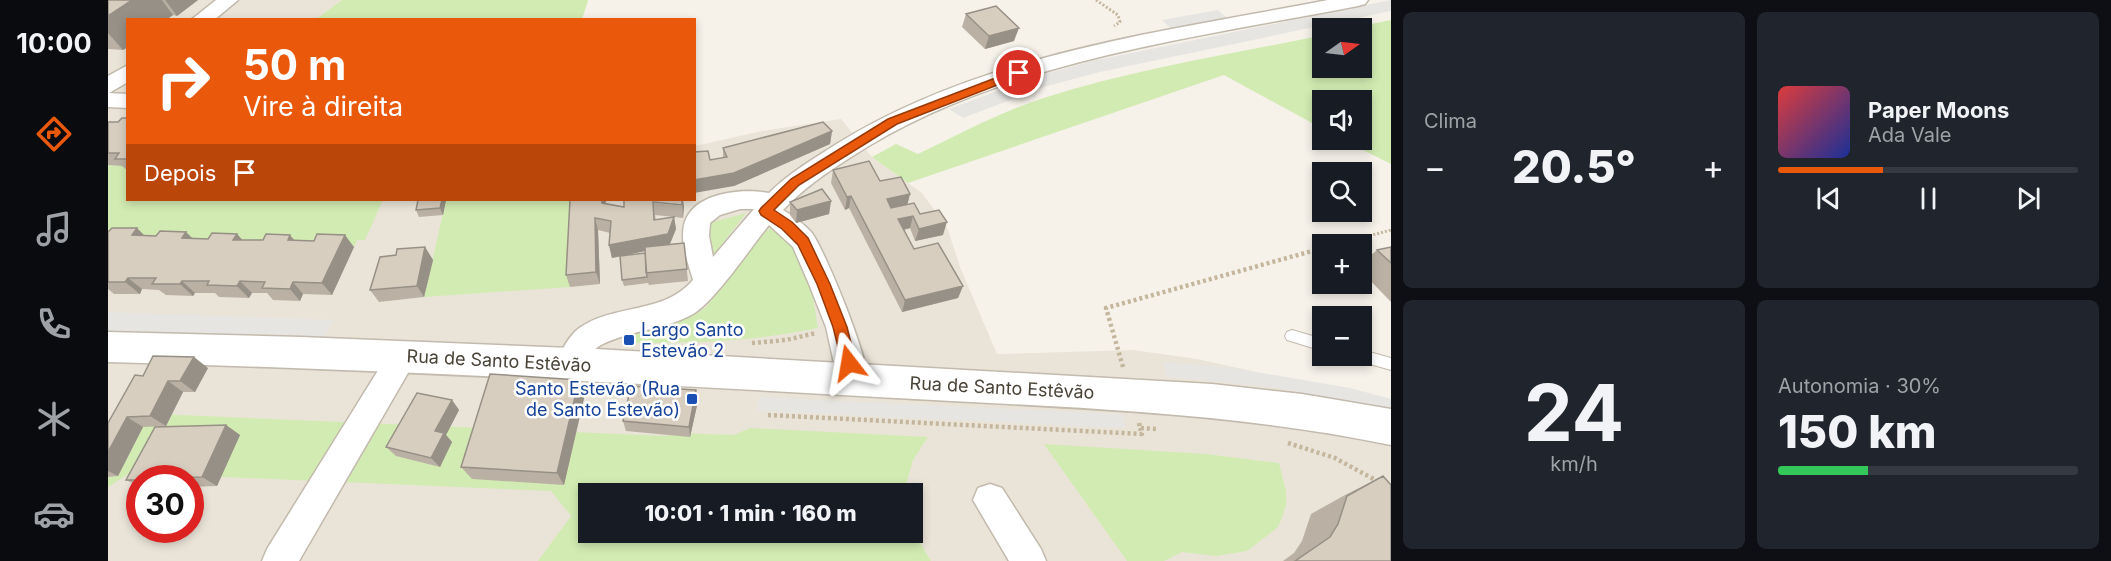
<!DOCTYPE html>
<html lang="pt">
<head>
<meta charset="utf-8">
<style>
	body { margin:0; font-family:Inter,sans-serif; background:#20242c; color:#f1f3f6; height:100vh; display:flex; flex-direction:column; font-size:22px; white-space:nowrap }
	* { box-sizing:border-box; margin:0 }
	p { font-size:20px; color:#9ea1a6 }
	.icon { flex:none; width:33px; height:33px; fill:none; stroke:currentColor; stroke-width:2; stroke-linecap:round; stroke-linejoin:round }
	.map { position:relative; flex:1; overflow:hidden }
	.side { display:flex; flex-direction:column; gap:12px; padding:12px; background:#0d0f14; width:720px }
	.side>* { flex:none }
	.guide { position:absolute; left:18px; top:18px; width:570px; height:183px; border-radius:0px; box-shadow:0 3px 9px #0003; background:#ea580c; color:#fff; overflow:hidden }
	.needle { width:39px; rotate:76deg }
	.buttons { position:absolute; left:1204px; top:18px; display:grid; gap:12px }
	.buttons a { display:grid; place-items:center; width:60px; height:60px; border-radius:0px; background:#171b24; box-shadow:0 3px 9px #0003; font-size:30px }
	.speed { position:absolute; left:18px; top:465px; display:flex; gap:12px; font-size:30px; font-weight:700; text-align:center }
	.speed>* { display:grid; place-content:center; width:78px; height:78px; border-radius:50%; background:#171b24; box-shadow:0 3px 9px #0003; line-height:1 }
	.speed .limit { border:9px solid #d22; background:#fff; color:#111 }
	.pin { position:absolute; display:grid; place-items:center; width:51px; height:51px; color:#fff; margin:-26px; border:3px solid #fff; border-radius:50%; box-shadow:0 2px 6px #0007 }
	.me { position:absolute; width:66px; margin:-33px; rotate:346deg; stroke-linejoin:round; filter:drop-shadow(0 0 4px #0008) }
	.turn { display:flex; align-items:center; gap:21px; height:126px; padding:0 18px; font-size:27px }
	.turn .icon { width:78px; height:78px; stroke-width:2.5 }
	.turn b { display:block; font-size:42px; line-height:51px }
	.then { display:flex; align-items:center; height:57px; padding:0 18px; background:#0003; gap:12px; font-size:22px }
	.big { font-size:45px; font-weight:800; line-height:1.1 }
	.side .tile { flex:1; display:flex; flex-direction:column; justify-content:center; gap:9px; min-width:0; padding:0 21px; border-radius:9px; background:#20242c }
	.side .dial { align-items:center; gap:0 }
	.dial b { font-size:78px; line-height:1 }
	.song { display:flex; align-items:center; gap:18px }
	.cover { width:72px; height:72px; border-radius:9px; background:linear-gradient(135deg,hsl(0 70% 55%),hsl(230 70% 35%)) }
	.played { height:6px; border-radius:3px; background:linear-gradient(90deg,#ea580c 35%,#363941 35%) }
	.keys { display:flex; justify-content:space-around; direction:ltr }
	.heat { display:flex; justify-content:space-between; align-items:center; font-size:33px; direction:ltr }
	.charge { height:9px; border-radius:4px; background:linear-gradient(90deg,#34c759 30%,#363941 0) }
	.side .tiles { flex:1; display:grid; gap:12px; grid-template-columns:repeat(2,1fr) }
	.trip { position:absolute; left:470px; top:483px; width:345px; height:60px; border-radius:0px; background:#171b24; box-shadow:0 3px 9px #0003; font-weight:800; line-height:60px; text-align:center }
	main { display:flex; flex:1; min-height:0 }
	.dock { display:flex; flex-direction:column; width:108px; justify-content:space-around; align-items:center; background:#090b0e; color:#9ea1a6 }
	.dock .icon { width:42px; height:42px }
	.dock .selected { color:#ea580c }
	.dock b { font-size:27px; color:#f1f3f6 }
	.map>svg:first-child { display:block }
	.residential { fill:#eae4d8; fill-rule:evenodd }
	.green { fill:#d2ebb2 }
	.parking { fill:#e7e5e2 }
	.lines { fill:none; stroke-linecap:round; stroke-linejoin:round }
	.service-casing { stroke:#c2baac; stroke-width:2 }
	.minor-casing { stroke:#c2baac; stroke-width:3 }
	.tertiary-casing { stroke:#c2baac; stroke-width:3 }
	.path-far1 { stroke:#c4b69d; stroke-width:3; stroke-dasharray:2 2; stroke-linecap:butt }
	.path { stroke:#c4b69d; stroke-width:4.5; stroke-dasharray:3 3; stroke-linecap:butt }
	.service { fill:#fff; fill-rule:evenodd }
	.minor { fill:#fff; fill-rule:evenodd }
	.tertiary { fill:#fff; fill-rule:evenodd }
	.wall { fill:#bab1a4; fill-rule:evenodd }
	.shaded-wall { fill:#979086 }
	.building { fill:#d8cebf; stroke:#979086; stroke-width:1.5 }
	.route { fill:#ea580c; stroke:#983908; stroke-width:1.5 }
	.transit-dot { fill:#1a4fb4; stroke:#fff; stroke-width:2 }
	.labels { text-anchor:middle; stroke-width:5; stroke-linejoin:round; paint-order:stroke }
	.transit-label { font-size:18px; fill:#164399; stroke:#fff; text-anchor:start }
	.street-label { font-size:18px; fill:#4a4338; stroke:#fff }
</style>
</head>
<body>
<main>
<nav class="dock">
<b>10:00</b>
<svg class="icon selected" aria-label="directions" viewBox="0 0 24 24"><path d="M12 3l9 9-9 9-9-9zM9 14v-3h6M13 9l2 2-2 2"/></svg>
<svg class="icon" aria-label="music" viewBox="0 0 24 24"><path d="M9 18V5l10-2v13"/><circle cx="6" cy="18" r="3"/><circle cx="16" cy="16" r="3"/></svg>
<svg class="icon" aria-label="phone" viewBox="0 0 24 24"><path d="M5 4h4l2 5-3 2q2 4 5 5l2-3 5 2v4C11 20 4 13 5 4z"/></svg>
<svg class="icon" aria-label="climate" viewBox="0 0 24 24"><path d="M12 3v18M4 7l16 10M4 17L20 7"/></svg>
<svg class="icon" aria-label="car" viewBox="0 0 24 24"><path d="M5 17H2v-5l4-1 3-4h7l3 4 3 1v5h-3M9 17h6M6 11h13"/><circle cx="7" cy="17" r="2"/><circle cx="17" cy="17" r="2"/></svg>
</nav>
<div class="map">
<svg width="1283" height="561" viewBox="0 0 1283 561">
	<rect width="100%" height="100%" fill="#f6f2ea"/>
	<path class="residential" d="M 0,0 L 234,0 L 208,19 L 20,20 L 20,200 L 586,200 L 587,146 L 654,131 L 733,119 L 764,157 L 814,193 L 839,227 L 852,267 L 889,354 L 1025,350 L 1089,359 L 1283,402 L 1283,561 L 0,561 ZM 32,478 L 82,478 L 82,530 L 32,530 ZM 480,494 L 804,494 L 804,532 L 480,532 Z"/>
	<path class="green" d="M 234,0 L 479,0 L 480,1 L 474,19 L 208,19 Z
		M 1283,20 L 1283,164 L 1235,140 L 1254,140 L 1254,100 L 1215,100 L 1215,129 L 1116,75 L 800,183 L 764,157 L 788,144 L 810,154 C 852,134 894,111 939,97 C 1027,69 1124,54 1215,35 L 1215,68 L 1254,68 L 1254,28 L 1243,28 Z
		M 0,165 L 19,166 L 20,200 L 275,200 L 257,240 L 249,240 L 246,247 L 0,244 Z
		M 338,200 L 466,200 L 462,287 L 316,297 Z
		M 638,213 L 605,256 L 601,223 Z
		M 663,228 L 683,242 L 704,292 L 710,328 C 648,341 592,343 528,343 L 520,339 L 521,334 L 526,332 L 591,312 L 598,307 L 653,235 Z
		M 25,413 L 558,436 L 566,433 L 626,435 L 642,428 L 820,437 L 805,460 L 796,493 L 480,494 L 480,532 L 804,532 L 804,529 L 823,561 L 430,561 L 463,516 L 443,491 L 22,473 L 0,487 L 0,432 Z
		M 936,444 L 1098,454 L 1171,463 L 1178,491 L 1178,505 L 1174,518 L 1170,527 L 1139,551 L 1108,556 L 1074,552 L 1056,561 L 1019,561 Z"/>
	<path class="parking" d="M 1283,0 L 1283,11 L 992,72 L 939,86 L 855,118 L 841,109 L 926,77 L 984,61 Z
		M 1110,10 L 1119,18 L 1062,28 L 1054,20 Z
		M 0,312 L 225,320 L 215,341 L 0,333 Z
		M 1055,362 L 1119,367 L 1242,388 L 1283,399 L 1283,412 L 1246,402 L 1169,388 L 1059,377 Z
		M 651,397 L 1014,414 L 1018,428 L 650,411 Z"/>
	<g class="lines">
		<defs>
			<path id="service" d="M 1184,330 L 1215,339 L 1215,351 L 1179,340 L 1177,336 L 1179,332 Z
				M 1254,350 L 1283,358 L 1283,370 L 1248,360 L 1246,356 L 1254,356 Z"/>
			<path id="minor" d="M 108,0 L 130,0 L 106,20 L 83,20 Z
				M 1220,0 L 1260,0 L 1257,4 L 1250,6 C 1081,39 890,61 743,157 C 718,173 696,188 675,210 C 685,216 696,224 704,233 C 717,251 763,362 759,382 C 759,385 757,388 756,390 L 745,394 L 734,390 L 730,381 L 718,327 L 701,284 L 685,247 L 661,225 C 643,247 607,301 585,314 C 557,330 522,330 493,345 C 479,352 481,370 462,377 L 452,373 L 447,364 C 452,353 461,336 470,329 C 505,303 556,315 585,280 C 580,263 572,242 576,225 C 584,192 634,188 661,193 C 681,173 704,160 727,145 C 874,53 1054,32 1220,0 ZM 632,209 L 646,209 L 605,257 L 601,236 L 602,223 L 612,215 Z
				M 20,65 L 20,82 L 1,93 L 20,94 L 20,108 L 0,107 L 0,76 Z
				M 294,344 L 304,348 L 309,357 L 304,366 L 191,561 L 154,561 L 159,549 L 284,348 Z
				M 882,484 L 894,488 L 933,549 L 938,561 L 901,561 L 865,500 L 870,488 Z"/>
			<path id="tertiary" d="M 0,332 L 193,337 L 488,349 L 1104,384 L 1194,394 L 1283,409 L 1283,445 C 1114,410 940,407 769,397 C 512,382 256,369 0,362 Z"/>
		</defs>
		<use href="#service" class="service-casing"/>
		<use href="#minor" class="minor-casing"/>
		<use href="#tertiary" class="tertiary-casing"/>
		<path class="path-far1" d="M 988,0 L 1010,15 L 1012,22 L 1006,26
			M 1246,240 L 1283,230"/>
		<path class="path" d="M 1229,244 L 1252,238
			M 644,343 L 678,340 L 708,333
			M 1015,367 L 998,308 L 1215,248
			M 660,415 L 1034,434 L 1032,428
			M 1031,423 L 1032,428 L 1050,429
			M 1180,443 L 1227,458 L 1271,482"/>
		<use href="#service" class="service"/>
		<use href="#minor" class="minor"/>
		<use href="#tertiary" class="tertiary"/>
	</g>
	<path class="wall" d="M 0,0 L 90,0 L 69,16 L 65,15 L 15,50 L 0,49 Z
		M 858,14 L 906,41 L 877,49 L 854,27 Z
		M 20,118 L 20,171 L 14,166 L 0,165 L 0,122 L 10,122 Z
		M 724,131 L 722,144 L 626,186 L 602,160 L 615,158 L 615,148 Z
		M 725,170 L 772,181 L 802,194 L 799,205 L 812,214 L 835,235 L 807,241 L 802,228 L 796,230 L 806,249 L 855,286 L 850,298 L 794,312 L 741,208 L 737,210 L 723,183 Z
		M 310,200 L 338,200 L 335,215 L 311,217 L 308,210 Z
		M 462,200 L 498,204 L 516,207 L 516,200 L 576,206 L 575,218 L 566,217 L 568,229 L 562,244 L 576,243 L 580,281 L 541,285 L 540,283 L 516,286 L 514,280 L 537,253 L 537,251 L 504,258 L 501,245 L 502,233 L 490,230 L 492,284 L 462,287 L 458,275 ZM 547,215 L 566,217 L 548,220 Z
		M 723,201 L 721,214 L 688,223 L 682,215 L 682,202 Z
		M 0,232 L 48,236 L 78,232 L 85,239 L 100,239 L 129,234 L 134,240 L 187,240 L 246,247 L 224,295 L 195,294 L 192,301 L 165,300 L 159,293 L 144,293 L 141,298 L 111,297 L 107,293 L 87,293 L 85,296 L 58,295 L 51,290 L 34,289 L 32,294 L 6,294 L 0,289 Z
		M 317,247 L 325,260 L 316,297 L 271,302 L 262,290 Z
		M 1283,247 L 1283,302 L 1254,272 L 1254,263 L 1269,250 Z
		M 100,368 L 87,392 L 75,392 L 58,426 L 35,427 L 10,476 L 0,477 L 0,423 L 35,376 Z
		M 471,380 L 477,394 L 456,485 L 364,479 L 353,467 Z
		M 344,400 L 351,410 L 338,435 L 344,442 L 332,467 L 288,456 L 278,447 Z
		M 590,401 L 582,437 L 518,431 L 515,421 Z
		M 118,425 L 132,435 L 109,486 L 82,487 L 82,478 L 32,478 L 32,487 L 18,480 Z
		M 1275,476 L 1283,561 L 1175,561 L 1186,553 L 1194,541 L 1203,514 L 1237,495 Z"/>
	<path class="shaded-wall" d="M 24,0 L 54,0 L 65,15 L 58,20 L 20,20 L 20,47 L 15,50 L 0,33 L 0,16 Z
		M 57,0 L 90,0 L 69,16 Z
		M 911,28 L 906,41 L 877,49 L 881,36 Z
		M 724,131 L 722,144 L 626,186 L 586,193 L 586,180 Z
		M 802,194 L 799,206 L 776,211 L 779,199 Z
		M 743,196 L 741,208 L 737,210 L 739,197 Z
		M 334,200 L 338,200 L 335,215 L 332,208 Z
		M 494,200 L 498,200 L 497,215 L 494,203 Z
		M 574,200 L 575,200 L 576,206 L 575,218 Z
		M 723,201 L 721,214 L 688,223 L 689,210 Z
		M 805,216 L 802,228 L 787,232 L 790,219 Z
		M 566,217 L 568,229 L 561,246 L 504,258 L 501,245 Z
		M 487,218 L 490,230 L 492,284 L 488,272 Z
		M 839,222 L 835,235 L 807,241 L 811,229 Z
		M 29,228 L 42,241 L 24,235 Z
		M 78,232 L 90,244 L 74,238 Z
		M 129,234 L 140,246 L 125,240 Z
		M 182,235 L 192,247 L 180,240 Z
		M 237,235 L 246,247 L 224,295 L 214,283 Z
		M 317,247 L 325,260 L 316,297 L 309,286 Z
		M 20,278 L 34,289 L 32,294 L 17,282 Z
		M 74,281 L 87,293 L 85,296 L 72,284 Z
		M 132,281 L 144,293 L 141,298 L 129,286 Z
		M 185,282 L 195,294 L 192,301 L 182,289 Z
		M 855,286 L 850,298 L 794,312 L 797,300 Z
		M 86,357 L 100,368 L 87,392 L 72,381 Z
		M 471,380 L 477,394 L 456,485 L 449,473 Z
		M 60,381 L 75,392 L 58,426 L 42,416 Z
		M 588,390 L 590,401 L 582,437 L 581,427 Z
		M 344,400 L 351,410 L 338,435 L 344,442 L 332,467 L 323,458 L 327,431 Z
		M 19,417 L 35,427 L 10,476 L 0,471 L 0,452 Z
		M 118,425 L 132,435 L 109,486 L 94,477 Z"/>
	<path class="building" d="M 0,0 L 24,0 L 0,16 Z
		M 888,6 L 911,28 L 881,36 L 858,14 Z
		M 14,118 L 20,118 L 20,159 L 7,159 L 11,153 L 0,153 L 0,122 L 10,122 Z
		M 715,122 L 724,131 L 626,173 L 586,180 L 586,152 L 600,151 L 602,160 L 619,157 L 615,148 Z
		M 761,161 L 772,181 L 793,177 L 802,194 L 779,199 L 783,208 L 806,203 L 812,214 L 831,210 L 839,222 L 811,229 L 805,216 L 790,219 L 806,249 L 830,243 L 855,286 L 797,300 L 743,196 L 739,197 L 725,170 Z
		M 714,189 L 723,201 L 689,210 L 682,202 Z
		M 310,200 L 334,200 L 332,208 L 308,210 Z
		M 462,200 L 494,200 L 494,203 L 516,207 L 516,200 L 574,200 L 574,205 L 545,202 L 546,220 L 566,217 L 560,234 L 501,245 L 503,221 L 487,218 L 488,272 L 458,275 Z
		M 4,228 L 29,228 L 24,235 L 48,236 L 52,231 L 78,232 L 74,238 L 100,239 L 104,233 L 129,234 L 125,240 L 155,240 L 158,234 L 182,235 L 180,240 L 206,241 L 209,234 L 237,235 L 214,283 L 185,282 L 182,289 L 154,288 L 157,282 L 132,281 L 129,286 L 99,285 L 101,281 L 74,281 L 72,284 L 44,284 L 48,278 L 20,278 L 17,282 L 0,282 L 0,232 Z
		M 576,243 L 579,269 L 538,273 L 537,247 Z
		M 317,247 L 309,286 L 262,290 L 272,257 L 288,255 L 289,249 Z
		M 1283,247 L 1283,263 L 1269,250 Z
		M 537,253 L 539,277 L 514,280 L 512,256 Z
		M 45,356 L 86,357 L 72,381 L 60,381 L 42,416 L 19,417 L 0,452 L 0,423 L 27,375 L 35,376 Z
		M 382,374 L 471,380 L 449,473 L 353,467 Z
		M 523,386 L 588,390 L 581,427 L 515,421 Z
		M 309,393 L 344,400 L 327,431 L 336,433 L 323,458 L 278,447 Z
		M 118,425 L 94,477 L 32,478 L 32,480 L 18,480 L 47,427 Z
		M 1275,476 L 1283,485 L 1283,561 L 1187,561 L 1222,537 L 1230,524 L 1239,496 Z"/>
	<path class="route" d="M 911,69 L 916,73 L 915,75 L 789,124 L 691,185 L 666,210 L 684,222 L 700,238 L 722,284 L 739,327 L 748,363 L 746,367 L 741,369 L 735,367 L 725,327 L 709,284 L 690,245 L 674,229 L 653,215 L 651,211 L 653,208 L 683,179 L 780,119 Z"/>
	<g class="transit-dot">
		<rect x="515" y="334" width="12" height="12" rx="3"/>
		<rect x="578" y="393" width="12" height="12" rx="3"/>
	</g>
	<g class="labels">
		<g class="transit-label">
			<text x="533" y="336">Largo Santo<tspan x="533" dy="21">Estevão 2</tspan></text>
			<text x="572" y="395" text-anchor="end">Santo Estevão (Rua<tspan x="572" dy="21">de Santo Estevão)</tspan></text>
		</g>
		<g class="street-label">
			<text transform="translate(391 361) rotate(3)" y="6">Rua de Santo Estêvão</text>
			<text transform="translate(894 388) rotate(3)" y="6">Rua de Santo Estêvão</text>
		</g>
	</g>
</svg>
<div class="buttons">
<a><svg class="needle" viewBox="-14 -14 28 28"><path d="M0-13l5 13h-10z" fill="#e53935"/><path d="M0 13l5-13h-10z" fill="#9ea1a6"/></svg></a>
<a><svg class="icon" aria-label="sound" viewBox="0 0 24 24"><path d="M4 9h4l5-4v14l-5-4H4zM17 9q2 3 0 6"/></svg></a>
<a><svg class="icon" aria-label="search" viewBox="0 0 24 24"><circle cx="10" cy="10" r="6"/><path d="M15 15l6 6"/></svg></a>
<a>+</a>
<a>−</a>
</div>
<div class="speed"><div class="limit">30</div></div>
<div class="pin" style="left:911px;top:73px;background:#d93025"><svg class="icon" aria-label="arrive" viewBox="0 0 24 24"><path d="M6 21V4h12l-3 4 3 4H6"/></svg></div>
<svg class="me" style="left:741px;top:363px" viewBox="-20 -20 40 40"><path d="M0-17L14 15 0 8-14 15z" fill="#ea580c" stroke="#fff" stroke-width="4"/></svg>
<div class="trip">10:01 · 1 min · 160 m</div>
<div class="guide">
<div class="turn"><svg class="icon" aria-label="right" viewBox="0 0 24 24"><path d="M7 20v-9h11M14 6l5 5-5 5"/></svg><div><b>50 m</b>Vire à direita</div></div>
<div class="then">Depois<svg class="icon" aria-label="arrive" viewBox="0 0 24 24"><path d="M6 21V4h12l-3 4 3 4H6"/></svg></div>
</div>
</div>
<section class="side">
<div class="tiles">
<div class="tile"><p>Clima</p>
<div class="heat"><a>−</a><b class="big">20.5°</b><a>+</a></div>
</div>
<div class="tile">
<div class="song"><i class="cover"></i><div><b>Paper Moons</b><p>Ada Vale</p></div></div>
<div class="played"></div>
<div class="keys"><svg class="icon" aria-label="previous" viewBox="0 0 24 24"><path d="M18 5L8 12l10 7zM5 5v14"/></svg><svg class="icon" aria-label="pause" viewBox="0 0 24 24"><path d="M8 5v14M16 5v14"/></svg><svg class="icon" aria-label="next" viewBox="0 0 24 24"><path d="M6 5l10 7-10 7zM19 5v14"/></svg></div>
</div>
<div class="tile dial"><b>24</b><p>km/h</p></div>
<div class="tile"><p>Autonomia · 30%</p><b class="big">150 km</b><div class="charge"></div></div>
</div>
</section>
</main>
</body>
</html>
